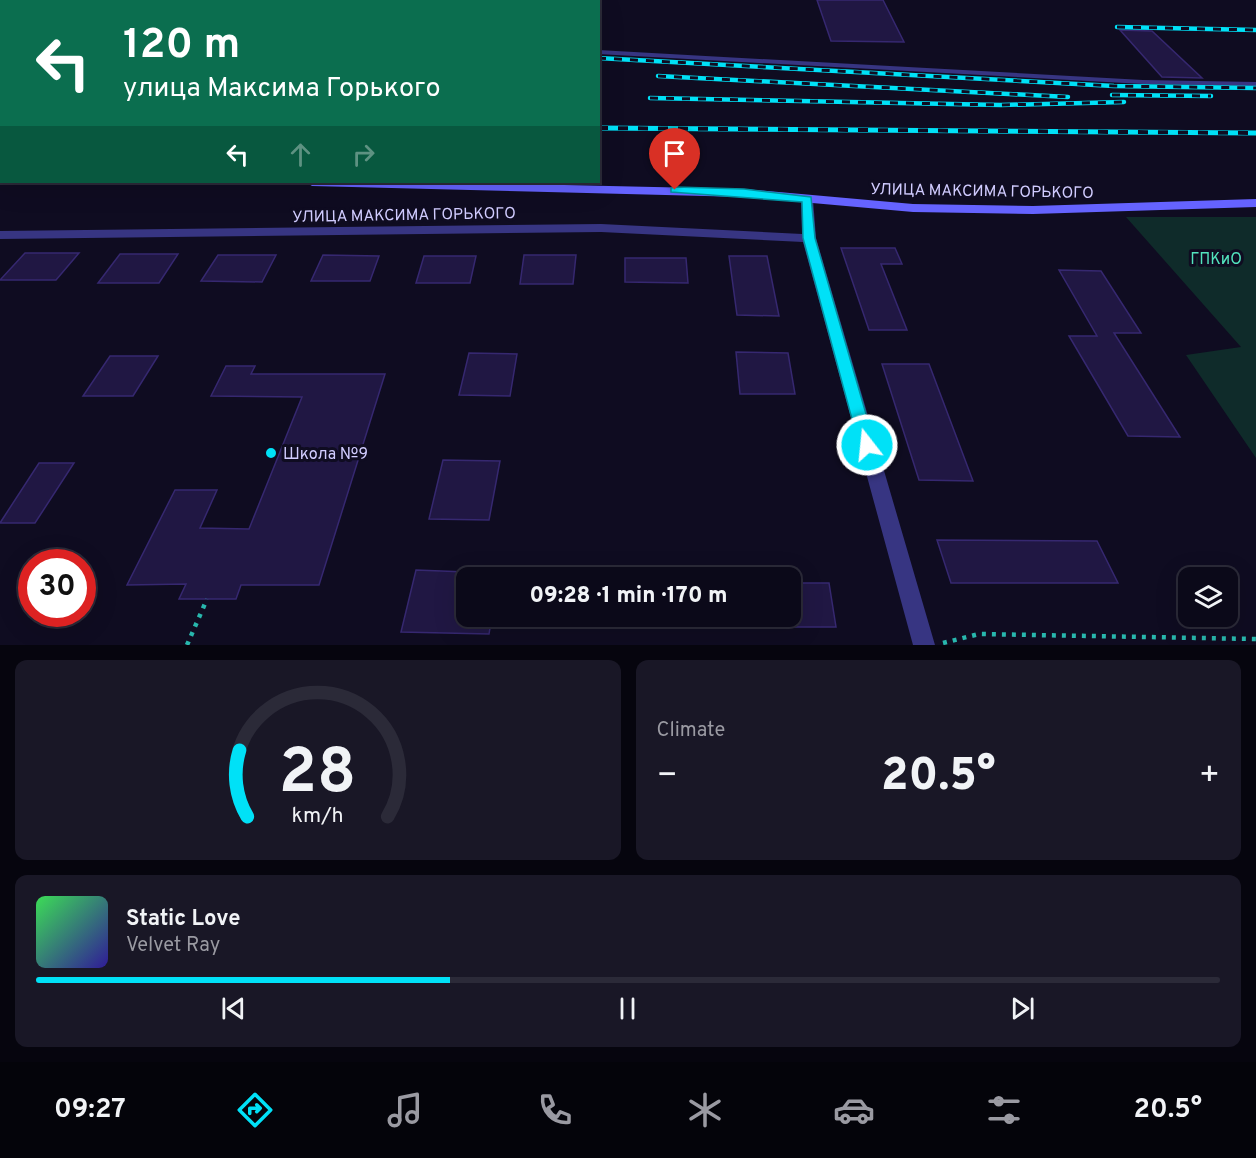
<!DOCTYPE html>
<html lang="en">
<head>
<meta charset="utf-8">
<style>
	body { margin:0; font-family:Overpass,sans-serif; background:#191726; color:#f1f3f6; height:100vh; display:flex; flex-direction:column; font-size:22px; white-space:nowrap }
	* { box-sizing:border-box; margin:0 }
	p { font-size:20px; color:#9a9aa2 }
	.icon { flex:none; width:33px; height:33px; fill:none; stroke:currentColor; stroke-width:2; stroke-linecap:round; stroke-linejoin:round }
	.map { position:relative; height:645px; overflow:hidden }
	.sheet { display:flex; flex-direction:column; gap:15px; padding:15px; background:#06050e; flex:1 }
	.sheet>* { flex:none }
	.top-card { position:absolute; left:0px; top:0px; width:600px; height:183px; box-shadow:0 6px 24px #0002,0 0 0 2px #2b2a38; background:#0b6e4f; color:#fff; overflow:hidden }
	.buttons { position:absolute; left:1178px; top:567px; display:grid; gap:12px }
	.buttons a { display:grid; place-items:center; width:60px; height:60px; border-radius:12px; background:#0b0919; box-shadow:0 6px 24px #0002,0 0 0 2px #2b2a38; font-size:30px }
	.speed { position:absolute; left:18px; top:549px; display:flex; gap:12px; font-size:30px; font-weight:700; text-align:center }
	.speed>* { display:grid; place-content:center; width:78px; height:78px; border-radius:50%; background:#0b0919; box-shadow:0 6px 24px #0002,0 0 0 2px #2b2a38; line-height:1 }
	.speed .limit { border:9px solid #d22; background:#fff; color:#111 }
	.pin { position:absolute; display:grid; place-items:center; width:51px; height:51px; color:#fff; margin:-62px -26px; border-radius:50% 50% 50% 0; rotate:-45deg; box-shadow:0 0 6px #0007 }
	.pin .icon { rotate:45deg }
	.me { position:absolute; width:66px; margin:-33px; rotate:344deg; stroke-linejoin:round; filter:drop-shadow(0 0 4px #0008) }
	.turn { display:flex; align-items:center; gap:21px; height:126px; padding:0 24px; font-size:27px }
	.turn .icon { width:78px; height:78px; stroke-width:2.5 }
	.turn b { display:block; font-size:42px; line-height:51px }
	.lanes { display:flex; align-items:center; height:57px; padding:0 24px; background:#0003; justify-content:center; gap:30px; direction:ltr }
	.lanes .off { opacity:.35 }
	.big { font-size:45px; font-weight:800; line-height:1.1 }
	.sheet .tile { flex:1; display:flex; flex-direction:column; justify-content:center; gap:9px; min-width:0; padding:0 21px; border-radius:12px; background:#191726 }
	.sheet .dial { align-items:center; gap:0 }
	.dial svg { height:156px; overflow:visible; fill:none; stroke:#2b2a38; stroke-width:7; stroke-linecap:round; text-anchor:middle }
	.dial text { fill:#f1f3f6; stroke:none }
	.song { display:flex; align-items:center; gap:18px }
	.cover { width:72px; height:72px; border-radius:9px; background:linear-gradient(135deg,hsl(130 70% 55%),hsl(250 70% 35%)) }
	.played { height:6px; border-radius:3px; background:linear-gradient(90deg,#00e1f7 35%,#2b2a38 35%) }
	.keys { display:flex; justify-content:space-around; direction:ltr }
	.heat { display:flex; justify-content:space-between; align-items:center; font-size:33px; direction:ltr }
	.sheet .tiles { flex:1; display:grid; gap:15px; grid-template-columns:1fr 1fr }
	.tile:last-child { grid-column:span 2 }
	.trip { position:absolute; left:456px; top:567px; width:345px; height:60px; border-radius:12px; background:#0b0919; box-shadow:0 6px 24px #0002,0 0 0 2px #2b2a38; font-weight:800; line-height:60px; text-align:center }
	.tabs { display:flex; height:96px; justify-content:space-around; align-items:center; background:#04040a; color:#9a9aa2 }
	.tabs .icon { width:42px; height:42px }
	.tabs .active { color:#00e1f7 }
	.tabs b { font-size:27px; color:#f1f3f6 }
	.map>svg:first-child { display:block }
	.green { fill:#0f2b2a }
	.building { fill:#201743; stroke:#362870; stroke-width:1.5 }
	.lines { fill:none; stroke-linecap:round; stroke-linejoin:round }
	.path-far1 { stroke:#28b7ad; stroke-width:2; stroke-dasharray:2 3; stroke-linecap:butt }
	.path { stroke:#28b7ad; stroke-width:4.5; stroke-dasharray:4 6; stroke-linecap:butt }
	.lane { fill:#373582; fill-rule:evenodd }
	.street { fill:#373582; fill-rule:evenodd }
	.secondary { fill:#6563ff; fill-rule:evenodd }
	.rail-far1-casing { stroke:#00e1f7; stroke-width:4.5 }
	.rail-casing { stroke:#00e1f7; stroke-width:5 }
	.rail-far1 { stroke:#0f0c21; stroke-width:3; stroke-dasharray:8; stroke-linecap:butt }
	.rail { stroke:#0f0c21; stroke-width:4; stroke-dasharray:10; stroke-linecap:butt }
	.route { fill:#00e1f7; stroke:#0092a1; stroke-width:1.5 }
	.poi-dot { fill:#00e1f7; stroke:#0f0c21; stroke-width:2 }
	.labels { text-anchor:middle; stroke-width:6; stroke-linejoin:round; paint-order:stroke }
	.street-label { font-size:16px; fill:#d1ccff; stroke:#0f0c21 }
	.park-label { font-size:16px; fill:#53e4be; stroke:#0f0c21 }
	.poi-label { font-size:16px; fill:#d1ccff; stroke:#0f0c21; text-anchor:start }
</style>
</head>
<body>
<div class="map">
<svg width="1256" height="645" viewBox="0 0 1256 645">
	<rect width="100%" height="100%" fill="#0f0c21"/>
	<path class="green" d="M 147,0 L 534,0 L 145,1 Z
		M 1126,217 L 1256,217 L 1256,458 L 1186,355 L 1241,347 Z"/>
	<path class="building" d="M 817,0 L 883,0 L 904,42 L 831,41 Z
		M 1120,30 L 1152,31 L 1202,78 L 1162,77 Z
		M 841,248 L 895,248 L 902,264 L 881,264 L 907,330 L 869,330 Z
		M 25,253 L 79,253 L 56,280 L 0,280 Z
		M 120,254 L 178,254 L 159,283 L 98,283 Z
		M 218,255 L 276,255 L 262,282 L 201,281 Z
		M 323,255 L 379,256 L 370,281 L 311,281 Z
		M 524,255 L 576,255 L 573,284 L 520,284 Z
		M 424,256 L 476,256 L 470,283 L 416,283 Z
		M 729,256 L 767,256 L 779,316 L 737,315 Z
		M 625,258 L 686,258 L 688,283 L 625,282 Z
		M 1059,270 L 1101,271 L 1141,333 L 1114,333 L 1180,437 L 1128,436 L 1069,336 L 1097,336 Z
		M 736,352 L 788,353 L 795,394 L 740,394 Z
		M 469,353 L 517,354 L 510,396 L 459,395 Z
		M 110,356 L 158,356 L 133,396 L 83,396 Z
		M 882,364 L 929,364 L 973,481 L 919,480 Z
		M 226,366 L 255,366 L 251,374 L 385,374 L 319,585 L 241,585 L 236,599 L 179,599 L 186,584 L 127,585 L 175,490 L 217,490 L 200,528 L 249,529 L 302,397 L 211,396 Z
		M 443,460 L 500,461 L 489,520 L 429,519 Z
		M 39,463 L 74,463 L 35,523 L 0,523 Z
		M 937,540 L 1097,541 L 1118,583 L 951,583 Z
		M 416,570 L 466,572 L 466,616 L 492,616 L 489,634 L 401,632 Z
		M 790,583 L 829,583 L 836,627 L 790,627 Z"/>
	<g class="lines">
		<path class="path-far1" d="M 385,2 L 389,0"/>
		<path class="path" d="M 943,643 L 979,634 L 1256,639
			M 187,645 L 207,599"/>
		<path class="lane" d="M 85,0 L 91,0 L 89,2 L 84,2 Z
			M 0,1 L 2,2 L 2,5 L 0,5 Z
			M 598,50 L 1143,80 L 1256,82 L 1256,86 L 1143,84 L 598,54 Z
			M 0,147 L 2,147 L 2,151 L 0,151 Z"/>
		<path class="street" d="M 549,0 L 557,0 L 548,2 Z
			M 0,92 L 2,92 L 2,98 L 0,98 Z
			M 807,195 L 813,199 L 816,238 L 935,645 L 913,645 L 803,242 L 601,232 L 0,239 L 0,231 L 601,224 L 802,234 L 801,199 Z"/>
		<path class="secondary" d="M 0,174 L 2,174 L 2,182 L 0,182 Z
			M 306,182 L 436,182 L 744,189 L 913,204 L 1033,206 L 1256,199 L 1256,207 L 1033,214 L 913,212 L 744,197 L 312,186 Z"/>
		<defs>
			<path id="rail-far1" d="M 1117,27 L 1256,30
				M 598,58 L 1114,86 L 1256,88
				M 658,76 L 1068,97
				M 1112,95 L 1211,96
				M 650,98 L 1001,105 L 1124,102"/>
			<path id="rail" d="M 598,128 L 1256,133"/>
		</defs>
		<use href="#rail-far1" class="rail-far1-casing"/>
		<use href="#rail" class="rail-casing"/>
		<use href="#rail-far1" class="rail-far1"/>
		<use href="#rail" class="rail"/>
	</g>
	<path class="route" d="M 675,187 L 744,189 L 811,197 L 815,238 L 875,445 L 873,450 L 867,452 L 862,450 L 859,445 L 803,238 L 802,202 L 671,192 L 671,188 Z"/>
	<circle class="poi-dot" cx="271" cy="453" r="6"/>
	<g class="labels">
		<g class="street-label">
			<text transform="translate(982 190) rotate(1)" y="6">УЛИЦА МАКСИМА ГОРЬКОГО</text>
			<text transform="translate(404 214) rotate(-1)" y="6">УЛИЦА МАКСИМА ГОРЬКОГО</text>
		</g>
		<g class="park-label">
			<text x="1216" y="264">ГПКиО</text>
		</g>
		<g class="poi-label">
			<text x="283" y="459">Школа №9</text>
		</g>
	</g>
</svg>
<div class="buttons">
<a><svg class="icon" aria-label="layers" viewBox="0 0 24 24"><path d="M12 4l9 5-9 5-9-5zM3 14l9 5 9-5"/></svg></a>
</div>
<div class="speed"><div class="limit">30</div></div>
<div class="pin" style="left:675px;top:190px;background:#d93025"><svg class="icon" aria-label="arrive" viewBox="0 0 24 24"><path d="M6 21V4h12l-3 4 3 4H6"/></svg></div>
<svg class="me" style="left:867px;top:445px" viewBox="-20 -20 40 40"><circle r="17" fill="#00e1f7" stroke="#fff" stroke-width="3"/><path d="M0-11L8 9 0 5-8 9z" fill="#fff"/></svg>
<div class="trip">09:28 · 1 min · 170 m</div>
<div class="top-card">
<div class="turn"><svg class="icon" aria-label="left" viewBox="0 0 24 24"><path d="M17 20v-9H6M10 6l-5 5 5 5"/></svg><div><b>120 m</b>улица Максима Горького</div></div>
<div class="lanes"><svg class="icon" aria-label="left" viewBox="0 0 24 24"><path d="M17 20v-9H6M10 6l-5 5 5 5"/></svg><svg class="icon off" aria-label="ahead" viewBox="0 0 24 24"><path d="M12 20V5M6 11l6-6 6 6"/></svg><svg class="icon off" aria-label="right" viewBox="0 0 24 24"><path d="M7 20v-9h11M14 6l5 5-5 5"/></svg></div>
</div>
</div>
<section class="sheet">
<div class="tiles">
<div class="tile dial"><svg viewBox="0 0 100 80">
<path d="M14 69A42 42 0 1 1 86 69"/>
<path d="M14 69A42 42 0 0 1 10 35" stroke="#00e1f7"/>
<text x="50" y="56" font-size="32" font-weight="700">28</text>
<text x="50" y="72" font-size="11">km/h</text>
</svg></div>
<div class="tile"><p>Climate</p>
<div class="heat"><a>−</a><b class="big">20.5°</b><a>+</a></div>
</div>
<div class="tile">
<div class="song"><i class="cover"></i><div><b>Static Love</b><p>Velvet Ray</p></div></div>
<div class="played"></div>
<div class="keys"><svg class="icon" aria-label="previous" viewBox="0 0 24 24"><path d="M18 5L8 12l10 7zM5 5v14"/></svg><svg class="icon" aria-label="pause" viewBox="0 0 24 24"><path d="M8 5v14M16 5v14"/></svg><svg class="icon" aria-label="next" viewBox="0 0 24 24"><path d="M6 5l10 7-10 7zM19 5v14"/></svg></div>
</div>
</div>
</section>
<nav class="tabs">
<b>09:27</b>
<svg class="icon active" aria-label="directions" viewBox="0 0 24 24"><path d="M12 3l9 9-9 9-9-9zM9 14v-3h6M13 9l2 2-2 2"/></svg>
<svg class="icon" aria-label="music" viewBox="0 0 24 24"><path d="M9 18V5l10-2v13"/><circle cx="6" cy="18" r="3"/><circle cx="16" cy="16" r="3"/></svg>
<svg class="icon" aria-label="phone" viewBox="0 0 24 24"><path d="M5 4h4l2 5-3 2q2 4 5 5l2-3 5 2v4C11 20 4 13 5 4z"/></svg>
<svg class="icon" aria-label="climate" viewBox="0 0 24 24"><path d="M12 3v18M4 7l16 10M4 17L20 7"/></svg>
<svg class="icon" aria-label="car" viewBox="0 0 24 24"><path d="M5 17H2v-5l4-1 3-4h7l3 4 3 1v5h-3M9 17h6M6 11h13"/><circle cx="7" cy="17" r="2"/><circle cx="17" cy="17" r="2"/></svg>
<svg class="icon" aria-label="filters" viewBox="0 0 24 24"><path d="M4 7h16M4 17h16"/><circle cx="9" cy="7" r="2"/><circle cx="15" cy="17" r="2"/></svg>
<b>20.5°</b>
</nav>
</body>
</html>
